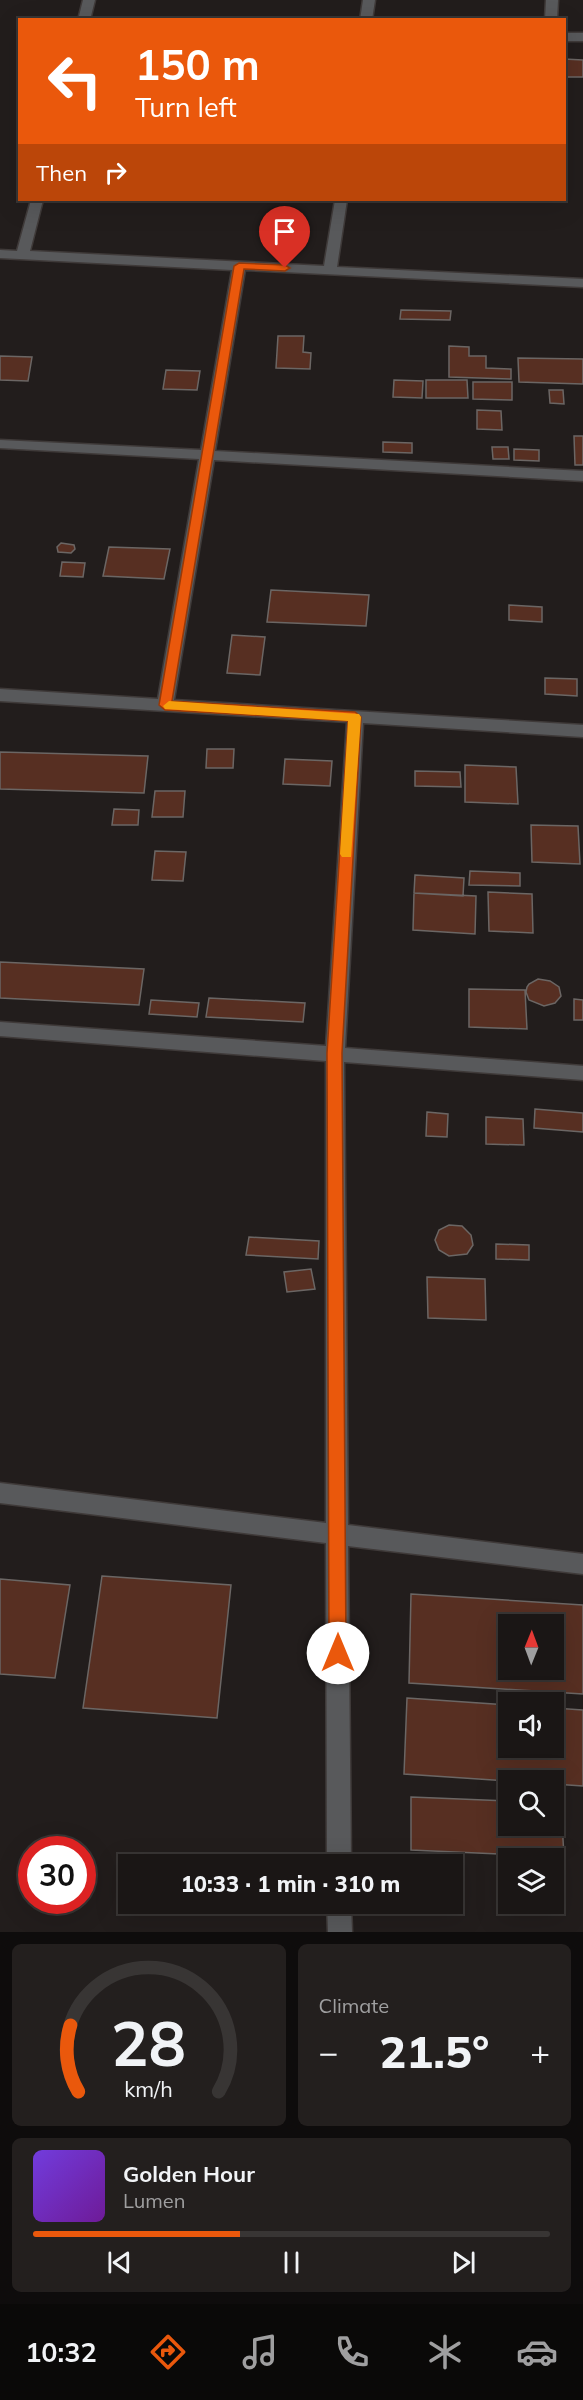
<!DOCTYPE html>
<html lang="en">
<head>
<meta charset="utf-8">
<style>
	body { margin:0; font-family:Mulish,sans-serif; background:#231f1e; color:#f1f3f6; height:100vh; display:flex; flex-direction:column; font-size:22px; white-space:nowrap }
	* { box-sizing:border-box; margin:0 }
	p { font-size:20px; color:#9f9fa0 }
	.icon { flex:none; width:33px; height:33px; fill:none; stroke:currentColor; stroke-width:2; stroke-linecap:round; stroke-linejoin:round }
	.map { position:relative; height:1932px; overflow:hidden }
	.sheet { display:flex; flex-direction:column; gap:12px; padding:12px; background:#0e0c0c; flex:1 }
	.sheet>* { flex:none }
	.hud { position:absolute; left:18px; top:18px; width:548px; height:183px; border-radius:0px; box-shadow:0 6px 24px #0002,0 0 0 2px #383534; background:#ea580c; color:#fff; overflow:hidden }
	.needle { width:39px; rotate:1deg }
	.controls { position:absolute; left:498px; top:1614px; display:grid; gap:12px }
	.controls a { display:grid; place-items:center; width:66px; height:66px; border-radius:0px; background:#1a1615; box-shadow:0 6px 24px #0002,0 0 0 2px #383534; font-size:30px }
	.speed { position:absolute; left:18px; top:1836px; display:flex; gap:12px; font-size:30px; font-weight:700; text-align:center }
	.speed>* { display:grid; place-content:center; width:78px; height:78px; border-radius:50%; background:#1a1615; box-shadow:0 6px 24px #0002,0 0 0 2px #383534; line-height:1 }
	.speed .limit { border:9px solid #d22; background:#fff; color:#111 }
	.pin { position:absolute; display:grid; place-items:center; width:51px; height:51px; color:#fff; margin:-62px -26px; border-radius:50% 50% 50% 0; rotate:-45deg; box-shadow:0 0 6px #0007 }
	.pin .icon { rotate:45deg }
	.me { position:absolute; width:66px; margin:-33px; rotate:0deg; stroke-linejoin:round; filter:drop-shadow(0 0 4px #0008) }
	.turn { display:flex; align-items:center; gap:21px; height:126px; padding:0 18px; font-size:27px }
	.turn .icon { width:78px; height:78px; stroke-width:2.5 }
	.turn b { display:block; font-size:42px; line-height:51px }
	.then { display:flex; align-items:center; height:57px; padding:0 18px; background:#0003; gap:12px; font-size:22px }
	.big { font-size:45px; font-weight:800; line-height:1.1 }
	.sheet .tile { flex:1; display:flex; flex-direction:column; justify-content:center; gap:9px; min-width:0; padding:0 21px; border-radius:9px; background:#231f1e }
	.sheet .dial { align-items:center; gap:0 }
	.dial svg { height:156px; overflow:visible; fill:none; stroke:#383534; stroke-width:7; stroke-linecap:round; text-anchor:middle }
	.dial text { fill:#f1f3f6; stroke:none }
	.song { display:flex; align-items:center; gap:18px }
	.cover { width:72px; height:72px; border-radius:9px; background:linear-gradient(135deg,hsl(260 70% 55%),hsl(280 70% 35%)) }
	.played { height:6px; border-radius:3px; background:linear-gradient(90deg,#ea580c 40%,#383534 40%) }
	.keys { display:flex; justify-content:space-around; direction:ltr }
	.heat { display:flex; justify-content:space-between; align-items:center; font-size:33px; direction:ltr }
	.sheet .tiles { flex:1; display:grid; gap:12px; grid-template-columns:1fr 1fr }
	.tile:last-child { grid-column:span 2 }
	.trip { position:absolute; left:118px; top:1854px; width:345px; height:60px; border-radius:0px; background:#1a1615; box-shadow:0 6px 24px #0002,0 0 0 2px #383534; font-weight:800; line-height:60px; text-align:center }
	.tabs { display:flex; height:96px; justify-content:space-around; align-items:center; background:#0a0908; color:#9f9fa0 }
	.tabs .icon { width:42px; height:42px }
	.tabs .on { color:#ea580c }
	.tabs b { font-size:27px; color:#f1f3f6 }
	.map>svg:first-child { display:block }
	.building { fill:#572f22; stroke:#6b6664; stroke-width:1.5; fill-rule:evenodd }
	.lines { fill:none; stroke-linecap:round; stroke-linejoin:round }
	.minor-casing { stroke:#3f3a39; stroke-width:3 }
	.minor { fill:#58595b; fill-rule:evenodd }
	.route { fill:#ea580c; stroke:#983908; stroke-width:1.5 }
	.slow { fill:#f59e0b }
</style>
</head>
<body>
<div class="map">
<svg width="583" height="1932" viewBox="0 0 583 1932">
	<rect width="100%" height="100%" fill="#221d1c"/>
	<path class="building" d="M 564,59 L 583,60 L 583,77 L 564,77 Z
		M 401,310 L 451,311 L 450,320 L 400,319 Z
		M 278,336 L 304,336 L 303,352 L 311,353 L 310,369 L 276,368 Z
		M 449,346 L 469,347 L 469,356 L 486,356 L 486,368 L 511,369 L 511,379 L 449,377 Z
		M 0,356 L 32,357 L 28,381 L 0,380 Z
		M 518,358 L 583,359 L 583,384 L 519,382 Z
		M 166,370 L 200,371 L 197,390 L 163,389 Z
		M 394,380 L 423,381 L 422,398 L 393,397 Z
		M 426,380 L 467,380 L 468,398 L 426,398 Z
		M 473,382 L 512,382 L 512,400 L 473,399 Z
		M 549,390 L 563,390 L 564,404 L 550,403 Z
		M 477,410 L 501,411 L 502,430 L 477,429 Z
		M 574,436 L 583,436 L 583,465 L 575,465 Z
		M 383,442 L 412,443 L 412,453 L 383,452 Z
		M 492,447 L 508,447 L 509,459 L 493,459 Z
		M 514,449 L 539,450 L 539,461 L 514,460 Z
		M 61,543 L 74,545 L 75,549 L 71,553 L 58,552 L 57,547 Z
		M 109,547 L 170,549 L 164,579 L 103,576 Z
		M 62,562 L 85,563 L 83,577 L 60,576 Z
		M 271,590 L 369,595 L 366,626 L 267,622 Z
		M 509,605 L 542,607 L 542,622 L 509,620 Z
		M 232,635 L 265,637 L 260,675 L 227,673 Z
		M 545,678 L 577,679 L 577,696 L 545,694 Z
		M 207,749 L 234,749 L 233,768 L 206,768 Z
		M 0,752 L 148,756 L 144,793 L 0,789 Z
		M 285,759 L 332,761 L 330,786 L 283,784 Z
		M 465,765 L 516,767 L 518,804 L 465,802 Z
		M 415,771 L 460,772 L 461,787 L 415,786 Z
		M 155,791 L 185,791 L 183,817 L 152,817 Z
		M 114,809 L 139,810 L 138,825 L 112,825 Z
		M 531,825 L 578,826 L 580,864 L 532,862 Z
		M 155,851 L 186,852 L 183,881 L 152,880 Z
		M 470,871 L 520,873 L 520,886 L 469,885 Z
		M 415,875 L 464,878 L 463,896 L 414,893 Z
		M 488,892 L 532,894 L 533,933 L 489,931 Z
		M 414,893 L 476,896 L 475,934 L 413,930 Z
		M 0,962 L 144,969 L 139,1005 L 0,998 Z
		M 538,979 L 550,981 L 559,987 L 561,996 L 555,1003 L 544,1006 L 529,1000 L 526,992 L 527,987 L 529,984 Z
		M 469,989 L 525,990 L 527,1029 L 469,1027 Z
		M 209,998 L 305,1003 L 303,1022 L 206,1017 Z
		M 574,999 L 583,1000 L 583,1020 L 574,1020 Z
		M 151,1000 L 199,1003 L 197,1017 L 149,1014 Z
		M 535,1109 L 583,1113 L 583,1132 L 534,1128 Z
		M 427,1112 L 448,1114 L 447,1137 L 426,1136 Z
		M 486,1117 L 523,1119 L 524,1145 L 486,1144 Z
		M 449,1225 L 462,1226 L 471,1235 L 473,1245 L 467,1254 L 449,1256 L 439,1250 L 435,1240 L 439,1230 Z
		M 249,1237 L 319,1241 L 318,1259 L 246,1255 Z
		M 496,1244 L 529,1245 L 529,1260 L 496,1259 Z
		M 311,1269 L 315,1289 L 287,1292 L 284,1272 Z
		M 427,1277 L 485,1279 L 486,1320 L 428,1318 Z
		M 102,1576 L 231,1585 L 217,1718 L 83,1708 Z
		M 0,1579 L 70,1585 L 55,1678 L 0,1674 Z
		M 411,1594 L 583,1605 L 583,1694 L 409,1683 ZM 508,1624 L 554,1624 L 554,1670 L 508,1670 Z
		M 407,1698 L 508,1705 L 508,1748 L 554,1748 L 554,1708 L 583,1710 L 583,1786 L 554,1784 L 554,1780 L 508,1781 L 404,1774 Z
		M 411,1797 L 508,1801 L 508,1826 L 554,1826 L 554,1803 L 561,1803 L 564,1857 L 411,1850 Z"/>
	<g class="lines">
		<defs>
			<path id="minor" d="M 83,0 L 95,0 L 90,20 L 78,20 Z
				M 363,0 L 375,0 L 372,20 L 360,20 Z
				M 546,0 L 558,0 L 557,20 L 545,20 Z
				M 564,33 L 583,33 L 583,41 L 564,41 Z
				M 31,200 L 43,200 L 30,251 L 324,266 L 335,200 L 347,200 L 337,267 L 583,279 L 583,287 L 245,270 L 215,451 L 583,471 L 583,481 L 214,460 L 174,700 L 583,725 L 583,737 L 363,723 L 345,1048 L 583,1066 L 583,1080 L 344,1062 L 348,1525 L 583,1554 L 583,1574 L 348,1546 L 351,1864 L 327,1864 L 326,1543 L 0,1503 L 0,1483 L 326,1523 L 326,1061 L 0,1036 L 0,1022 L 326,1046 L 347,722 L 0,701 L 0,689 L 158,699 L 199,459 L 0,448 L 0,440 L 201,450 L 232,270 L 0,258 L 0,250 L 17,251 Z
				M 327,1904 L 351,1904 L 352,1932 L 328,1932 Z"/>
		</defs>
		<use href="#minor" class="minor-casing"/>
		<use href="#minor" class="minor"/>
	</g>
	<path class="route" d="M 239,263 L 285,265 L 290,268 L 285,271 L 244,269 L 172,701 L 355,712 L 361,717 L 342,1053 L 346,1653 L 344,1659 L 338,1661 L 332,1659 L 329,1653 L 327,1053 L 348,721 L 165,710 L 159,705 L 234,266 Z"/>
	<path class="slow" d="M 169,701 L 359,714 L 361,717 L 351,857 L 342,857 L 340,854 L 348,721 L 165,709 L 163,706 Z"/>
</svg>
<div class="controls">
<a><svg class="needle" viewBox="-14 -14 28 28"><path d="M0-13l5 13h-10z" fill="#e53935"/><path d="M0 13l5-13h-10z" fill="#9f9fa0"/></svg></a>
<a><svg class="icon" aria-label="sound" viewBox="0 0 24 24"><path d="M4 9h4l5-4v14l-5-4H4zM17 9q2 3 0 6"/></svg></a>
<a><svg class="icon" aria-label="search" viewBox="0 0 24 24"><circle cx="10" cy="10" r="6"/><path d="M15 15l6 6"/></svg></a>
<a><svg class="icon" aria-label="layers" viewBox="0 0 24 24"><path d="M12 4l9 5-9 5-9-5zM3 14l9 5 9-5"/></svg></a>
</div>
<div class="speed"><div class="limit">30</div></div>
<div class="pin" style="left:285px;top:268px;background:#d93025"><svg class="icon" aria-label="arrive" viewBox="0 0 24 24"><path d="M6 21V4h12l-3 4 3 4H6"/></svg></div>
<svg class="me" style="left:338px;top:1653px" viewBox="-20 -20 40 40"><circle r="19" fill="#fff"/><path d="M0-13L10 11 0 6-10 11z" fill="#ea580c"/></svg>
<div class="trip">10:33 · 1 min · 310 m</div>
<div class="hud">
<div class="turn"><svg class="icon" aria-label="left" viewBox="0 0 24 24"><path d="M17 20v-9H6M10 6l-5 5 5 5"/></svg><div><b>150 m</b>Turn left</div></div>
<div class="then">Then<svg class="icon" aria-label="right" viewBox="0 0 24 24"><path d="M7 20v-9h11M14 6l5 5-5 5"/></svg></div>
</div>
</div>
<section class="sheet">
<div class="tiles">
<div class="tile dial"><svg viewBox="0 0 100 80">
<path d="M14 69A42 42 0 1 1 86 69"/>
<path d="M14 69A42 42 0 0 1 10 35" stroke="#ea580c"/>
<text x="50" y="56" font-size="32" font-weight="700">28</text>
<text x="50" y="72" font-size="11">km/h</text>
</svg></div>
<div class="tile"><p>Climate</p>
<div class="heat"><a>−</a><b class="big">21.5°</b><a>+</a></div>
</div>
<div class="tile">
<div class="song"><i class="cover"></i><div><b>Golden Hour</b><p>Lumen</p></div></div>
<div class="played"></div>
<div class="keys"><svg class="icon" aria-label="previous" viewBox="0 0 24 24"><path d="M18 5L8 12l10 7zM5 5v14"/></svg><svg class="icon" aria-label="pause" viewBox="0 0 24 24"><path d="M8 5v14M16 5v14"/></svg><svg class="icon" aria-label="next" viewBox="0 0 24 24"><path d="M6 5l10 7-10 7zM19 5v14"/></svg></div>
</div>
</div>
</section>
<nav class="tabs">
<b>10:32</b>
<svg class="icon on" aria-label="directions" viewBox="0 0 24 24"><path d="M12 3l9 9-9 9-9-9zM9 14v-3h6M13 9l2 2-2 2"/></svg>
<svg class="icon" aria-label="music" viewBox="0 0 24 24"><path d="M9 18V5l10-2v13"/><circle cx="6" cy="18" r="3"/><circle cx="16" cy="16" r="3"/></svg>
<svg class="icon" aria-label="phone" viewBox="0 0 24 24"><path d="M5 4h4l2 5-3 2q2 4 5 5l2-3 5 2v4C11 20 4 13 5 4z"/></svg>
<svg class="icon" aria-label="climate" viewBox="0 0 24 24"><path d="M12 3v18M4 7l16 10M4 17L20 7"/></svg>
<svg class="icon" aria-label="car" viewBox="0 0 24 24"><path d="M5 17H2v-5l4-1 3-4h7l3 4 3 1v5h-3M9 17h6M6 11h13"/><circle cx="7" cy="17" r="2"/><circle cx="17" cy="17" r="2"/></svg>
</nav>
</body>
</html>
